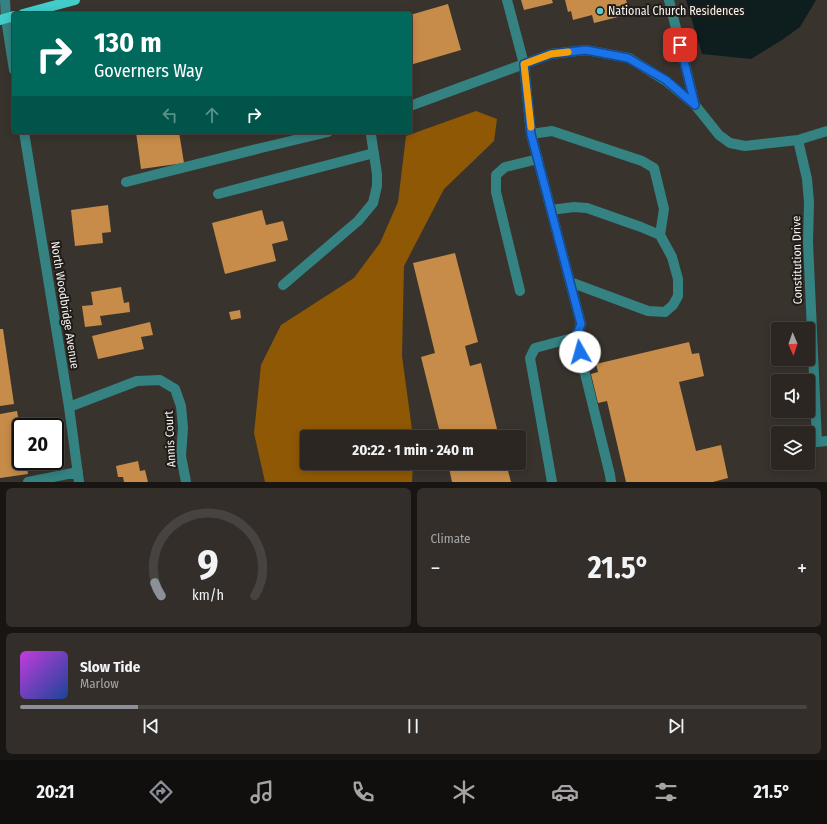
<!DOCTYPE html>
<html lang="en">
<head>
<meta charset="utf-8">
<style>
	body { margin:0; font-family:"Fira Sans Condensed",sans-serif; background:#332e2a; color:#f1f3f6; height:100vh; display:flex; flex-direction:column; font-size:15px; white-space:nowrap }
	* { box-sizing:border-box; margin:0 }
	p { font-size:13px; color:#a6a5a5 }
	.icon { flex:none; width:22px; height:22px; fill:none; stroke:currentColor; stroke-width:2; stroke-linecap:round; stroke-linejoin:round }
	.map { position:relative; height:482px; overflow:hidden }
	.side { display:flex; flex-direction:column; gap:6px; padding:6px; background:#181513; flex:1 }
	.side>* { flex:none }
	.top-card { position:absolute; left:12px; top:12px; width:400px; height:122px; border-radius:4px; box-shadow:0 2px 10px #0003,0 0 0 1px #474340; background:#00695c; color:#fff; overflow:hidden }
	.needle { width:26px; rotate:178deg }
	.buttons { position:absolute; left:771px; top:322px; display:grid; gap:8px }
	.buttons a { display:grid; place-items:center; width:44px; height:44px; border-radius:4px; background:#2b2622; box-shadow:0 2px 10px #0003,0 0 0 1px #474340; font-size:20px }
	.speed { position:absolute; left:12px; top:418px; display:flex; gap:8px; font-size:20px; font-weight:700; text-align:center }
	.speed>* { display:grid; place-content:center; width:52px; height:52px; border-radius:50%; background:#2b2622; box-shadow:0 2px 10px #0003,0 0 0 1px #474340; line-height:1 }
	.speed .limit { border:2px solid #111; border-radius:6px; background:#fff; color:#111 }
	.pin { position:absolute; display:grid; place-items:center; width:34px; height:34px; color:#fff; margin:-17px; border-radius:8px; box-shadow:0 2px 6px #0006 }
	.me { position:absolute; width:44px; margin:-22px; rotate:353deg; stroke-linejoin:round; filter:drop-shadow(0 0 3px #0008) }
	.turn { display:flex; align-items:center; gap:14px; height:84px; padding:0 16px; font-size:18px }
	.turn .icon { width:52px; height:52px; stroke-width:2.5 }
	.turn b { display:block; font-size:28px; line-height:34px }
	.lanes { display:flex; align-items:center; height:38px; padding:0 16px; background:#0003; justify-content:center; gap:20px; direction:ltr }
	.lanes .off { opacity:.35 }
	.big { font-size:30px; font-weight:700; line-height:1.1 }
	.side .tile { flex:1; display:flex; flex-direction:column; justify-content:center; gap:6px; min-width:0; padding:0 14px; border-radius:6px; background:#332e2a }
	.side .dial { align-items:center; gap:0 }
	.dial svg { height:104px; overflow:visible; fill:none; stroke:#474340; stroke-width:7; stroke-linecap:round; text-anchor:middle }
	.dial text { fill:#f1f3f6; stroke:none }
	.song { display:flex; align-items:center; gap:12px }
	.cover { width:48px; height:48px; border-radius:6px; background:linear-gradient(135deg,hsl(290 70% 55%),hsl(220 70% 35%)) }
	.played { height:4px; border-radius:2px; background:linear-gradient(90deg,#8c9099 15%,#474340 15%) }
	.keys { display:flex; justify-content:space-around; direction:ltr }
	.heat { display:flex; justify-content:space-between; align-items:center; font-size:22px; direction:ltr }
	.side .tiles { flex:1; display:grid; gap:6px; grid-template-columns:1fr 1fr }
	.tile:last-child { grid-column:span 2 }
	.trip { position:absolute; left:300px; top:430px; width:226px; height:40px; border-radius:4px; background:#2b2622; box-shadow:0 2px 10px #0003,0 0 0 1px #474340; font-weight:700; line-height:40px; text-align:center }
	.menu { display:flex; height:64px; justify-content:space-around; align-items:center; background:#110f0e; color:#a6a5a5 }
	.menu .icon { width:28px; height:28px }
	.menu .on { color:#8c9099 }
	.menu b { font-size:18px; color:#f1f3f6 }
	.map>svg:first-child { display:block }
	.forest { fill:#8f5805 }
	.water { fill:#0e1e1e }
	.building { fill:#c78c49 }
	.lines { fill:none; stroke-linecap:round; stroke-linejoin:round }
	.minor { stroke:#348382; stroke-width:10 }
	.major { stroke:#42cdca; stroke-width:10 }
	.route-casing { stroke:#114b97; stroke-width:10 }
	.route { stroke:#1a73e8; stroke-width:7 }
	.slow { stroke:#f59e0b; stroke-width:7 }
	.poi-dot { fill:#53cdca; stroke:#1e1b18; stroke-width:1.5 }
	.labels { text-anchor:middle; stroke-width:4; stroke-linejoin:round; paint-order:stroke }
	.poi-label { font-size:12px; fill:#f7f3ef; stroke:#1e1b18; text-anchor:start }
	.street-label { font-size:12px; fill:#f7f3ef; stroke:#1e1b18 }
</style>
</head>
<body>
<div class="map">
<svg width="827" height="482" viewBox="0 0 827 482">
	<rect width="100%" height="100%" fill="#39332d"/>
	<path class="forest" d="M 476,111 L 497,119 L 494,141 L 444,189 L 404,266 L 402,356 L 413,437 L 307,437 L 307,463 L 413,463 L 412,482 L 265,482 L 254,433 L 261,365 L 281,325 L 354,278 L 380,243 L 398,202 L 406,136 Z"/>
	<path class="water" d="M 686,0 L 816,0 L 800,27 L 782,40 L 751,59 L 702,54 Z"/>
	<path class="building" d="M 521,0 L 552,0 L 553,3 L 524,10 Z
		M 565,0 L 626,0 L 630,14 L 594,23 L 592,15 L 573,20 L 571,11 L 568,12 Z
		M 448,4 L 461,50 L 410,65 L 410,15 Z
		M 136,132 L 179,132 L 184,163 L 141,169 Z
		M 108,205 L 111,232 L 102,233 L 103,243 L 75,246 L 71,210 Z
		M 262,210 L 266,225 L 283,221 L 288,240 L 272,244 L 276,261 L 225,274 L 212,223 Z
		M 455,253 L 478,342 L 465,346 L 470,366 L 481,363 L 499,437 L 441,437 L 421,357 L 435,353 L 413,263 Z
		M 121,287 L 124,303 L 129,302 L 130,312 L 100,316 L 102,325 L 85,327 L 82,306 L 93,305 L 91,292 Z
		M 240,310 L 241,318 L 231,320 L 229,312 Z
		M 150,322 L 153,335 L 141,337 L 144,349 L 98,359 L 92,336 Z
		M 0,329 L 3,329 L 14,404 L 0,406 Z
		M 689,342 L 692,354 L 699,353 L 704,376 L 679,382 L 696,451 L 721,445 L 728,478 L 713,482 L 626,482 L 607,401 L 598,403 L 591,374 L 598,372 L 596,364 Z
		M 17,411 L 21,433 L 21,461 L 26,461 L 28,474 L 0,478 L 0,414 Z
		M 138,461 L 140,471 L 145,470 L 148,482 L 124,482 L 123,477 L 118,477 L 116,466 Z
		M 448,463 L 506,463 L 511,482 L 452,482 Z"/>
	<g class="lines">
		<path class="minor" d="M 5,0 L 6,19 L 14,70
			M 507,0 L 524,64 L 531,134 L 581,324 L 576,337 L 610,475 L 611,482
			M 669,0 L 695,105 L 719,135 L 730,143 L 745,146 L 798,140 L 827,131
			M 410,106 L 551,54 L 586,50 L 629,58 L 666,81 L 695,105
			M 24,132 L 69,407 L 79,482
			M 531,134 L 552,131 L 642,161 L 654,168 L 664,209 L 660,235
			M 798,140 L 807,179 L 809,202 L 808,242 L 817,442 L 827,441
			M 126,182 L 261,148 L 328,132
			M 218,194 L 374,153
			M 551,210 L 574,207 L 587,208 L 641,227 L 660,235 L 672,257 L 678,279 L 678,296 L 673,305 L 665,312 L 648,311 L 570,282
			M 283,285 L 358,221 L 373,203 L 377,186 L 377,174 L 371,135 L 372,132
			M 520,291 L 496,192 L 496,175 L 505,167 L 538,159
			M 69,407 L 137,381 L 160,380 L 175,389 L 181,406 L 183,428 L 181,456 L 186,482
			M 28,482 L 78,472
			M 552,482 L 530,358 L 535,348 L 576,337"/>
		<path class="major" d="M 23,14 L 75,0
			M 0,20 L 14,16"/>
	</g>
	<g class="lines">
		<defs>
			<path id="route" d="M 580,352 L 576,337 L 581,324 L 531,134 L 524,64 L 551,54 L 586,50 L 628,58 L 666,80 L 695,105 L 680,45"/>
		</defs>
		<use href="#route" class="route-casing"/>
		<use href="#route" class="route"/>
		<path class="slow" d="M 531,127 L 524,64 L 551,54 L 568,52"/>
	</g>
	<circle class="poi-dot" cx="600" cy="11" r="4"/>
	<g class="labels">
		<g class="poi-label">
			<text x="608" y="15">National Church Residences</text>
		</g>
		<g class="street-label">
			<text transform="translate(797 260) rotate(-91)" y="4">Constitution Drive</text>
			<text transform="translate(65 305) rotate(81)" y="4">North Woodbridge Avenue</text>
			<text transform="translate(170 439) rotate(-93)" y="4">Annis Court</text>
		</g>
	</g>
</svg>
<div class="buttons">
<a><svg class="needle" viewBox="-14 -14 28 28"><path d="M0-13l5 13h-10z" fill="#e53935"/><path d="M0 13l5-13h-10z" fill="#a6a5a5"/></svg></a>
<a><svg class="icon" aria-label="sound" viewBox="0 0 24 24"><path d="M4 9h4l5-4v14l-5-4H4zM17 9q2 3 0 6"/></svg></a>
<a><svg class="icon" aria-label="layers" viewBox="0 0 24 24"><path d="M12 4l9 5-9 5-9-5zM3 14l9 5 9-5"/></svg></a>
</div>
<div class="speed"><div class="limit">20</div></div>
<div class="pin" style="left:680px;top:45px;background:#d93025"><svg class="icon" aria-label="arrive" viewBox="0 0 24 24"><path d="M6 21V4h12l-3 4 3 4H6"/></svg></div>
<svg class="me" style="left:580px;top:352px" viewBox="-20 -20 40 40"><circle r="19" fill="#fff"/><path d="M0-13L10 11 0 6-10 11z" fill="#1a73e8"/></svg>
<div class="trip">20:22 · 1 min · 240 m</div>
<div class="top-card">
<div class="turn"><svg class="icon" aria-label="right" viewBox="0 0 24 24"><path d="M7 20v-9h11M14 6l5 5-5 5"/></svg><div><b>130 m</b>Governers Way</div></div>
<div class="lanes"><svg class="icon off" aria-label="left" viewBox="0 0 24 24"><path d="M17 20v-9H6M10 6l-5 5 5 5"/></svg><svg class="icon off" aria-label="ahead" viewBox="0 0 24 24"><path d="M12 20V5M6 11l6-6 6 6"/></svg><svg class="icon" aria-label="right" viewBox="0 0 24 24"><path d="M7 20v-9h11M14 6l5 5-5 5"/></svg></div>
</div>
</div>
<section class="side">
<div class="tiles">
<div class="tile dial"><svg viewBox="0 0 100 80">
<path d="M14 69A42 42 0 1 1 86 69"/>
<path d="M14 69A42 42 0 0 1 9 59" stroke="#8c9099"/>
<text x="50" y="56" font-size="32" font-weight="700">9</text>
<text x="50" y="72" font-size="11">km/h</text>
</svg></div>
<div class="tile"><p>Climate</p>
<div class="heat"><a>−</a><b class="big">21.5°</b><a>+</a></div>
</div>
<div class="tile">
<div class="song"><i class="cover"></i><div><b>Slow Tide</b><p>Marlow</p></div></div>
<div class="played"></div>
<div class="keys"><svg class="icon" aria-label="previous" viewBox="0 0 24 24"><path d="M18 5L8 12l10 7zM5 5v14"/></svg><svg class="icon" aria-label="pause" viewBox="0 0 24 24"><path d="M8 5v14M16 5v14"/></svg><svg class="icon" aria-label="next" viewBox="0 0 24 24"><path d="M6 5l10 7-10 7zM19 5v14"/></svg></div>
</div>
</div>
</section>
<nav class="menu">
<b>20:21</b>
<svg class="icon on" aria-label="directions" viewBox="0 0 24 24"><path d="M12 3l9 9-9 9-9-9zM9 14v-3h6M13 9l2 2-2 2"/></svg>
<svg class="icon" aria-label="music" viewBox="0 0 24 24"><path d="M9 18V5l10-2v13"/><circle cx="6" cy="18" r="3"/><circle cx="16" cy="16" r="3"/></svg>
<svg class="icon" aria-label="phone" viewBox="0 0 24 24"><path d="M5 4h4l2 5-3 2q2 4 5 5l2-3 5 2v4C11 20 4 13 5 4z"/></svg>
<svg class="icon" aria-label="climate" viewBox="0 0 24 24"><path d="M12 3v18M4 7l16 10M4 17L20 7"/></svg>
<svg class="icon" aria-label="car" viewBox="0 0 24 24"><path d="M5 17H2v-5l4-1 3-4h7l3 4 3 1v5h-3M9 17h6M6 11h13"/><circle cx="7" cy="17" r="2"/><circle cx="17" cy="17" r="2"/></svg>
<svg class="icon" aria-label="filters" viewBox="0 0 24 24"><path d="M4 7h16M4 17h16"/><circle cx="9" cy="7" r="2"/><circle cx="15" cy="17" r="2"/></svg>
<b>21.5°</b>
</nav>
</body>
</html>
